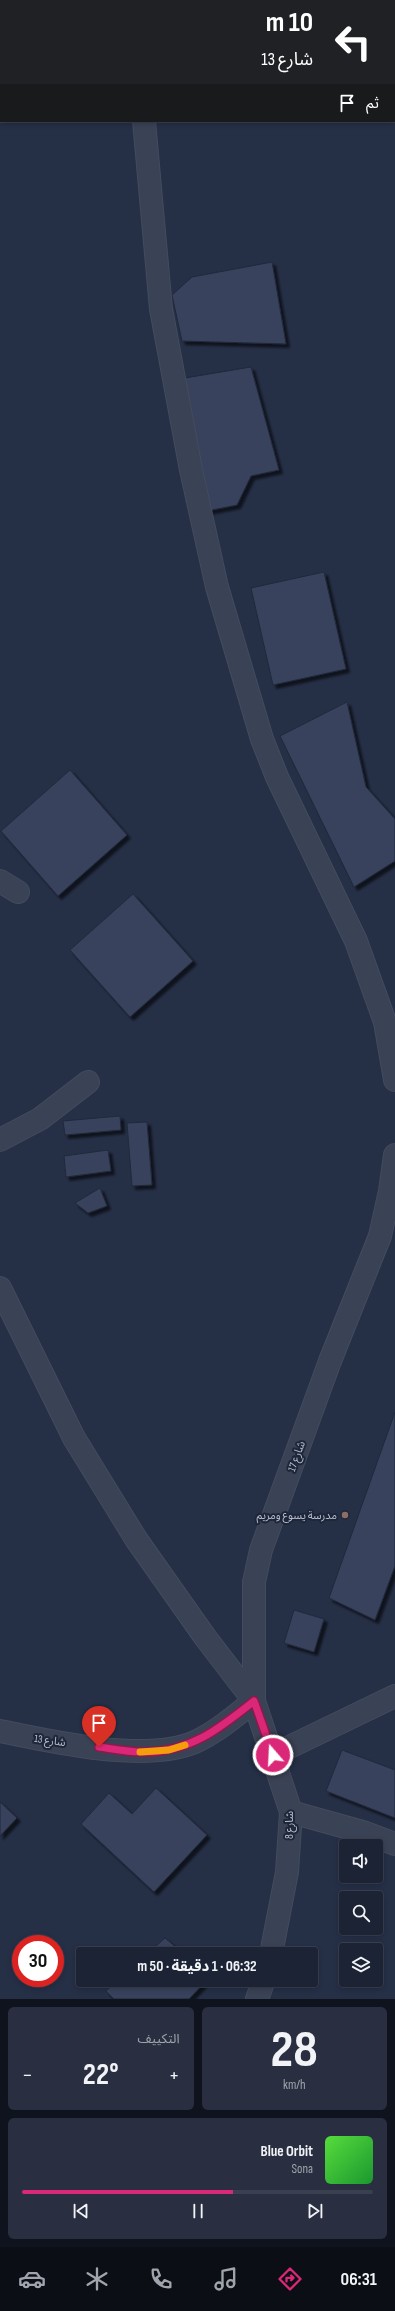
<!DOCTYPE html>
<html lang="ar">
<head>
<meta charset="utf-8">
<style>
	body { margin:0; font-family:"Sofia Sans Condensed","Noto Sans Arabic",sans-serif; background:#292f40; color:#f1f3f6; direction:rtl; height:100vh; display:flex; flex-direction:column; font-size:15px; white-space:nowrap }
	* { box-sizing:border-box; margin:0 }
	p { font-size:13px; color:#a0a4ac }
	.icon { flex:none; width:22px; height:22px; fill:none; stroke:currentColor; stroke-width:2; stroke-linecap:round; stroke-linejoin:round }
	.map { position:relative; height:1999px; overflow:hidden; direction:ltr }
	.side { display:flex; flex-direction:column; gap:8px; padding:8px; background:#0f131d; flex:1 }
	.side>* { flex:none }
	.guide { position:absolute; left:0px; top:0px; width:395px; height:122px; box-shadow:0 2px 6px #0003,0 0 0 1px #3a404f; direction:rtl; background:#202124; color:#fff; overflow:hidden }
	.controls { position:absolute; left:339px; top:1839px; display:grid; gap:8px }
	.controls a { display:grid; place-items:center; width:44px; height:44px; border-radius:4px; background:#1c2334; box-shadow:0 2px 6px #0003,0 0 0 1px #3a404f; font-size:20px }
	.speed { position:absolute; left:12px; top:1935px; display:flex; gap:8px; font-size:20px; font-weight:700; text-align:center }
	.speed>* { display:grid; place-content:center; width:52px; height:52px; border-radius:50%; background:#1c2334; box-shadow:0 2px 6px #0003,0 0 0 1px #3a404f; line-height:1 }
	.speed .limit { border:6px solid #d22; background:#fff; color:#111 }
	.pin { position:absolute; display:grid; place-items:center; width:34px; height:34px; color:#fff; margin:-41px -17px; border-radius:50% 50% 50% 0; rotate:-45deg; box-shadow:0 0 4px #0007 }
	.pin .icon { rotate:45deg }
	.me { position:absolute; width:44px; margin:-22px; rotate:341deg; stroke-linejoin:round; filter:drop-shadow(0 0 3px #0008) }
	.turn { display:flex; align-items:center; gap:14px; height:84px; padding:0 16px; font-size:18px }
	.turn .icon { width:52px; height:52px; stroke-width:2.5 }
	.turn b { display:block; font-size:28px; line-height:34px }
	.then { display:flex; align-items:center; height:38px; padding:0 16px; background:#0003; gap:8px; font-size:15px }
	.big { font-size:30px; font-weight:700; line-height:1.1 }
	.side .tile { flex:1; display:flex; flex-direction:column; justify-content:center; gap:6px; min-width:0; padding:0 14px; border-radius:6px; background:#292f40 }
	.side .dial { align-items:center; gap:0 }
	.dial b { font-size:52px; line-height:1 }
	.song { display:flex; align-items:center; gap:12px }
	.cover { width:48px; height:48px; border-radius:6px; background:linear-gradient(135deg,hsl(110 70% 55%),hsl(130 70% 35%)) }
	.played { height:4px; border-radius:2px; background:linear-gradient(90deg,#db2777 60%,#3a404f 60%) }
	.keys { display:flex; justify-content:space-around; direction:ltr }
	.heat { display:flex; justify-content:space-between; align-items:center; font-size:22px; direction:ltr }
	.side .tiles { flex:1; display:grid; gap:8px; grid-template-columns:1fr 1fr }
	.tile:last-child { grid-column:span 2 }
	.trip { position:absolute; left:76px; top:1947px; width:242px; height:40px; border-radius:4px; background:#1c2334; box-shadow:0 2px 6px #0003,0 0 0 1px #3a404f; font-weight:700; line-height:40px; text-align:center; direction:rtl }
	.tabs { display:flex; height:64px; justify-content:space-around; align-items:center; background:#0b0e15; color:#a0a4ac }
	.tabs .icon { width:28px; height:28px }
	.tabs .current { color:#db2777 }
	.tabs b { font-size:18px; color:#f1f3f6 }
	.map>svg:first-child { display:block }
	.building { fill:#37435c; stroke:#21293c; filter:url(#shadow) }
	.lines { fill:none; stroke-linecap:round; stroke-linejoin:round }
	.minor-casing { stroke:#444b5e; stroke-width:24 }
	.minor { stroke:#3a4255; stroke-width:22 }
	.route-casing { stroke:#8e194d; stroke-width:10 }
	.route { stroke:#db2777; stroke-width:7 }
	.slow { stroke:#f59e0b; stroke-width:7 }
	.education-dot { fill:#8d6e63; stroke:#1e273a; stroke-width:1.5 }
	.labels { text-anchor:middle; stroke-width:4; stroke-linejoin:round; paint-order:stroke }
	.street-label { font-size:11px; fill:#b8bece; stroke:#1e273a }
	.poi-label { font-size:11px; fill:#b8bece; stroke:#1e273a; text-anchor:end }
</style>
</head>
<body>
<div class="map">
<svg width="395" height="1999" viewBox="0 0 395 1999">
	<defs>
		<filter id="shadow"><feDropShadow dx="3.5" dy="3.5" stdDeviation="1" flood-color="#0009"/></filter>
	</defs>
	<rect width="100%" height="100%" fill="#252f46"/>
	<path class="building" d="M 272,262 L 286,344 L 182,341 L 172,295 L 192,277 Z
		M 251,367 L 279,470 L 251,476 L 237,505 L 207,511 L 185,378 Z
		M 324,572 L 346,669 L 273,685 L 251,588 Z
		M 347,702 L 366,787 L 395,819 L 395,861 L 354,887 L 280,736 Z
		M 70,770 L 127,835 L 58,896 L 1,831 Z
		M 133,894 L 193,961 L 130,1017 L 70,950 Z
		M 120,1116 L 121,1130 L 65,1135 L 63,1121 Z
		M 147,1122 L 152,1185 L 132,1186 L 127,1123 Z
		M 108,1150 L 111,1171 L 66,1177 L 64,1156 Z
		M 100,1188 L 107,1206 L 88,1213 L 75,1203 Z
		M 395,1412 L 395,1566 L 375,1620 L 329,1598 Z
		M 294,1610 L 324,1619 L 314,1652 L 284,1643 Z
		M 342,1750 L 395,1770 L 395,1818 L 326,1791 Z
		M 156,1788 L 207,1835 L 154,1892 L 81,1824 L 109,1793 L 132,1814 Z
		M 0,1802 L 17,1818 L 0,1836 Z
		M 165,1938 L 184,1954 L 147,1954 Z
		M 118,1980 L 207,1980 L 189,1999 L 114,1999 L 106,1991 Z"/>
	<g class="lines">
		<defs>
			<path id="minor" d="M 135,0 L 135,1
				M 144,121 L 161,309 L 191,470 L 217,587 L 262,739 L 277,777 L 356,941 L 385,1022 L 395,1080
				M 0,881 L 18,892
				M 0,1140 L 40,1119 L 88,1082
				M 0,1288 L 74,1438 L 136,1539 L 205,1637 L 254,1701 L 291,1812 L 287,1872 L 271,1954
				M 254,1701 L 254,1582 L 261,1550 L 330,1361 L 380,1236 L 390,1191 L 395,1155
				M 0,1731 C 52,1742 146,1763 195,1742 C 217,1732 235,1716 254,1701
				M 273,1755 L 395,1696
				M 291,1812 L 363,1832 L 395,1844
				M 257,1999 L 264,1980"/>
		</defs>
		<use href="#minor" class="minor-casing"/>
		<use href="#minor" class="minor"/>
	</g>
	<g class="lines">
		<defs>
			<path id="route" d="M 99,1747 C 113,1749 128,1752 142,1752 C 189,1753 219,1729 254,1701 L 273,1755"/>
		</defs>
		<use href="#route" class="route-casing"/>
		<use href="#route" class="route"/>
		<path class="slow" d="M 140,1752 L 169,1750 L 185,1745"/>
	</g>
	<circle class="education-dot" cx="345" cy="1515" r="4"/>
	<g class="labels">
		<g class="street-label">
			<text transform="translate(296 1456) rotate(-70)" y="4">شارع 17</text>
			<text transform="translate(50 1740) rotate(8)" y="4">شارع 13</text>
			<text transform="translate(289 1825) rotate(-90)" y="4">شارع 8</text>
		</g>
		<g class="poi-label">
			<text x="337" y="1519">مدرسة يسوع ومريم</text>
		</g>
	</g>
</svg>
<div class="controls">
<a><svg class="icon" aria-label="sound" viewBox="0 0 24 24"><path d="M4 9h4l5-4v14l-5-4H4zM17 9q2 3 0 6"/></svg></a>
<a><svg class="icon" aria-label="search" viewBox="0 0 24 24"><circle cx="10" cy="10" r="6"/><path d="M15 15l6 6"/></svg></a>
<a><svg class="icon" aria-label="layers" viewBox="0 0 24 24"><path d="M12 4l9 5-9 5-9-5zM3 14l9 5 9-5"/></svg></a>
</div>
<div class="speed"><div class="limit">30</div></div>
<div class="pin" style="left:99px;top:1747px;background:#d93025"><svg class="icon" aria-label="arrive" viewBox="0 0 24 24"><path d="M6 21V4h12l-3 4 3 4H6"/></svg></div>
<svg class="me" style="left:273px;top:1755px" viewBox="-20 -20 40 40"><circle r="17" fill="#db2777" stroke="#fff" stroke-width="3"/><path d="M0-11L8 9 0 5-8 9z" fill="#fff"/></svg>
<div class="trip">06:32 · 1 دقيقة · 50 m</div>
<div class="guide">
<div class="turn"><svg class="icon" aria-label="left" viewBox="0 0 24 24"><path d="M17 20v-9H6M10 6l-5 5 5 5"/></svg><div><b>10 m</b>شارع 13</div></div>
<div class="then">ثم<svg class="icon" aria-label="arrive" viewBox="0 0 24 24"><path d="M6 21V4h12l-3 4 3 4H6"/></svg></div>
</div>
</div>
<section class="side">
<div class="tiles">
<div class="tile dial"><b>28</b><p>km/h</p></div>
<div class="tile"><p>التكييف</p>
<div class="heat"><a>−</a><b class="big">22°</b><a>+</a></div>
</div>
<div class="tile">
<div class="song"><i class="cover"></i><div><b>Blue Orbit</b><p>Sona</p></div></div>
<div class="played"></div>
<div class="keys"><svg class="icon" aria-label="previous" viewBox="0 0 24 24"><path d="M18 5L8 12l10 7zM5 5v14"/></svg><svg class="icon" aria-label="pause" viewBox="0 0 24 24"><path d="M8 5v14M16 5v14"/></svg><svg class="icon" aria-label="next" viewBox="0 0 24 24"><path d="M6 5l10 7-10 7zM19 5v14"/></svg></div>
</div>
</div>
</section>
<nav class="tabs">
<b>06:31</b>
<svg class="icon current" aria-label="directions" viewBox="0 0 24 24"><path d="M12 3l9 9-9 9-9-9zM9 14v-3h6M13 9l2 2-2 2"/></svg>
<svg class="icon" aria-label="music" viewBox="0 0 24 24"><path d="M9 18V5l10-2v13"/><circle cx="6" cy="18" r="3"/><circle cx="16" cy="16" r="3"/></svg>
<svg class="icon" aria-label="phone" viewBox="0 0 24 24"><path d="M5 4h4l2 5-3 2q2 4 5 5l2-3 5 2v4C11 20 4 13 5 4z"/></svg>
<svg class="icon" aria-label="climate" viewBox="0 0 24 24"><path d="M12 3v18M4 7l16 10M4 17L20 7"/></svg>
<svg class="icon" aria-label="car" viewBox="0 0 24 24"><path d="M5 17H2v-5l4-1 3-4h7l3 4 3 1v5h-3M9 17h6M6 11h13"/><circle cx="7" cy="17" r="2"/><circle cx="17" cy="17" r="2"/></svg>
</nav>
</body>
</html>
